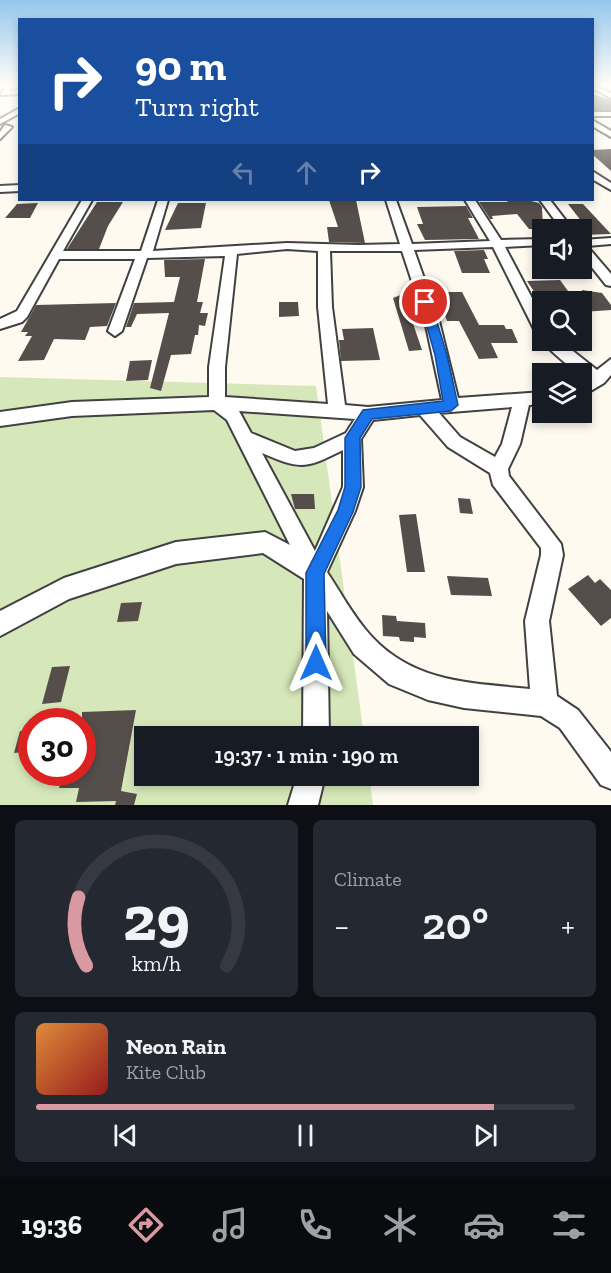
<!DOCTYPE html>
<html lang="en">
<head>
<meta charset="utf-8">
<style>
	body { margin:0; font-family:"Zilla Slab",serif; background:#242831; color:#f1f3f6; height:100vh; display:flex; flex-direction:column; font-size:22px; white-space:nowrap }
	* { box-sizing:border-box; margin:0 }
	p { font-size:20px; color:#9ea1a6 }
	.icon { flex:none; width:33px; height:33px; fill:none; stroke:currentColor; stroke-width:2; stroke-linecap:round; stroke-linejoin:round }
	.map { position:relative; height:805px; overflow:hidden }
	.side { display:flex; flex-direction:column; gap:15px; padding:15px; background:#0d0f14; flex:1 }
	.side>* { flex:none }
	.top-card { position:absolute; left:18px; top:18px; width:576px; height:183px; border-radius:0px; box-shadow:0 3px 9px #0003; background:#1a4fa0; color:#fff; overflow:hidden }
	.fabs { position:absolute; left:532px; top:219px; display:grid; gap:12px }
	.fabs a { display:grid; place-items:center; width:60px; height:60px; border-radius:0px; background:#171b24; box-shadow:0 3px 9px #0003; font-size:30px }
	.speed { position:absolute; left:18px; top:708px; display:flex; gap:12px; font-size:30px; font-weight:700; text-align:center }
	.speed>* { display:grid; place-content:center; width:78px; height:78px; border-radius:50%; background:#171b24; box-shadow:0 3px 9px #0003; line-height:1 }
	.speed .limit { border:9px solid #d22; background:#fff; color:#111 }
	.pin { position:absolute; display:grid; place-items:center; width:51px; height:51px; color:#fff; margin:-26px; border:3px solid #fff; border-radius:50%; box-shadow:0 2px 6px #0007 }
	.me { position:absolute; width:66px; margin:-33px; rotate:0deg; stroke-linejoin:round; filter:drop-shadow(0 0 4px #0008) }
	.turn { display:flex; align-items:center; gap:21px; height:126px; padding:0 18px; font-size:27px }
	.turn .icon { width:78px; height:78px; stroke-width:2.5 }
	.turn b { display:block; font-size:42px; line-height:51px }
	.lanes { display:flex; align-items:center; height:57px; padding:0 18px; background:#0003; justify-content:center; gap:30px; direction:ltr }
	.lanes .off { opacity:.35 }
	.big { font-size:45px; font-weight:600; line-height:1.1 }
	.side .tile { flex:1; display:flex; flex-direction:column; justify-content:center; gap:9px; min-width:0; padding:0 21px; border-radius:9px; background:#242831 }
	.side .dial { align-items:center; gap:0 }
	.dial svg { height:156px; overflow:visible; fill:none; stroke:#363941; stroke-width:7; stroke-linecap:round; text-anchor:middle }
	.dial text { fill:#f1f3f6; stroke:none }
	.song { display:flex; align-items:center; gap:18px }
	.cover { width:72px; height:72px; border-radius:9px; background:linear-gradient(135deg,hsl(30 70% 55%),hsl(0 70% 35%)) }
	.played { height:6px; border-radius:3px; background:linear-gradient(90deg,#d899a3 85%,#363941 85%) }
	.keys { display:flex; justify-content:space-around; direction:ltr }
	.heat { display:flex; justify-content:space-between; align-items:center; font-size:33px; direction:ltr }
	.side .tiles { flex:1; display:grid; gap:15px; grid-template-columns:1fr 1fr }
	.tile:last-child { grid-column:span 2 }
	.trip { position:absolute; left:134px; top:726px; width:345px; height:60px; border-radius:0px; background:#171b24; box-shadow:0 3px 9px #0003; font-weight:600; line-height:60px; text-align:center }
	.dock { display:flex; height:96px; justify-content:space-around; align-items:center; background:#090b0e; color:#9ea1a6 }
	.dock .icon { width:42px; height:42px }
	.dock .on { color:#d899a3 }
	.dock b { font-size:27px; color:#f1f3f6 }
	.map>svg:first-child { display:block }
	.green { fill:#d6e8ba; fill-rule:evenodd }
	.building { fill:#564e4b }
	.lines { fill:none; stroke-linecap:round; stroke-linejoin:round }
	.street-casing { stroke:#414141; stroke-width:4 }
	.street { fill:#fff; fill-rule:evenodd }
	.route { fill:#1a73e8; stroke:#114b97; stroke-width:1.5 }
</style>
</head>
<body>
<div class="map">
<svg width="611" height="805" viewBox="0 0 611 805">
	<rect width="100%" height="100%" fill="#fefaf0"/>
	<path class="green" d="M 0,377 L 316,386 L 364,736 L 144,736 L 144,776 L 369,776 L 373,805 L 0,805 ZM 32,722 L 82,722 L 82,772 L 32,772 Z"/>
	<path class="building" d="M 592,94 L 611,100 L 611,110 L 592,110 Z
		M 611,149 L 611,171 L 592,154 L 592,150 Z
		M 329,200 L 356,200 L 365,243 L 329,242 L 327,227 L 338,227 Z
		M 506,200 L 527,200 L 539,203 L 542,207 L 543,229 L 529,229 L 517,214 L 492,216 L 493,219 L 490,219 L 479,202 L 508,202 Z
		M 97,202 L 123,202 L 108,226 L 99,249 L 67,249 Z
		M 38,203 L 30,218 L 5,218 L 17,204 Z
		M 178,203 L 206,203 L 201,228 L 165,230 Z
		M 568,204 L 583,204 L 611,234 L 582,235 L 582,222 Z
		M 466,206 L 473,218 L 468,218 L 479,239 L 425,240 L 417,224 L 423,224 L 417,207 Z
		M 484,250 L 488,259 L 484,259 L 490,273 L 462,273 L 454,251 Z
		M 205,259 L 197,302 L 203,302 L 200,313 L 208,313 L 205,326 L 199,325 L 198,335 L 195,335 L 191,354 L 171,355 L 161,391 L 150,388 L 169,313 L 137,314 L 131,327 L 126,327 L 134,303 L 174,302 L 180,277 L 165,277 L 164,260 Z
		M 560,280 L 576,302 L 541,302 L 527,281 Z
		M 582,290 L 602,293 L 611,305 L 611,310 L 582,312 Z
		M 437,292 L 462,292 L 479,325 L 504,325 L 506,329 L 512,329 L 518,343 L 491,343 L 498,358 L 479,359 L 459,321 L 447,321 Z
		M 403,294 L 422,350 L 409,351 L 393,298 Z
		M 279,302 L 298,302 L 299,316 L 279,317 Z
		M 116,303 L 107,326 L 90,327 L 85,340 L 54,339 L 44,360 L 18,361 L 32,336 L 25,336 L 28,332 L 21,332 L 36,305 Z
		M 373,328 L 380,360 L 341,361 L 339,340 L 344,340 L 342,329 Z
		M 152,360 L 148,380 L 126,381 L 130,361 Z
		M 291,494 L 314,494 L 315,509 L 295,509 Z
		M 458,498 L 470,499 L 473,514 L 460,513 Z
		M 416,514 L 425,572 L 407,572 L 399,515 Z
		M 588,575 L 595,583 L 600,579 L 611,590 L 611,618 L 601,626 L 568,589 Z
		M 447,576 L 488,578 L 492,596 L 451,595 Z
		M 142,602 L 138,621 L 117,622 L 121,603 Z
		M 382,615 L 396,616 L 397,621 L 425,623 L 426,638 L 414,637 L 414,642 L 400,641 L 399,637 L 383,636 Z
		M 70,666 L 61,702 L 42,704 L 52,667 Z
		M 136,710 L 121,791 L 137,794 L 134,805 L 115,805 L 116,801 L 76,802 L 79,788 L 59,788 L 64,772 L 82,772 L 82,712 Z
		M 20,731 L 32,731 L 32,751 L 14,753 Z"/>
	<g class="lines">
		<defs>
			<path id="street" d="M 7,85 L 13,85 L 8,91 L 20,90 L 20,94 L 0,95 Z
				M 592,85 L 611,93 L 611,98 L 592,88 Z
				M 20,108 L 20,113 L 0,124 L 0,119 Z
				M 592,112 L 611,112 L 611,116 L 592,116 Z
				M 592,120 L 611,131 L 611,137 L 592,126 Z
				M 5,125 L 12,127 L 0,139 L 0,132 Z
				M 592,171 L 611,183 L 611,190 L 592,179 Z
				M 20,185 L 20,191 L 0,192 L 0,186 Z
				M 82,200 L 92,200 L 63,251 L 141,251 L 158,200 L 168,200 L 153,251 L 287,243 L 359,245 L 400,244 L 386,200 L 396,200 L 412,244 L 490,241 L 465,200 L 475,200 L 501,240 L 543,239 L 543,245 L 505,247 L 543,319 L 543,338 L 536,333 L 493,247 L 414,250 L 439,321 L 458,398 L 543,392 L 543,404 L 529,405 L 520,444 L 508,469 L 509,476 L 561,544 L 563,555 L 549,621 L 557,696 L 578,710 L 611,752 L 611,789 L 601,785 L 560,728 L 541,716 L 464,708 L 428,700 L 389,684 L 354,654 L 327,611 L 329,736 L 303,736 L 304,579 L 263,553 L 176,564 L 69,599 L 0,636 L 0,611 L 64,578 L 176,542 L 265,532 L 290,545 L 227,420 L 214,410 L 72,416 L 0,426 L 0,412 L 72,402 L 209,397 L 209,367 L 225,256 L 147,258 L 122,331 L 115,336 L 108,331 L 135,259 L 59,259 L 27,317 L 22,322 L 0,329 L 0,319 L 17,311 ZM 287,249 L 318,251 L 318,307 L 328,404 L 225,397 L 225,367 L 237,254 ZM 330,251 L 402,251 L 425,321 L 442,400 L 368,407 L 345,405 L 332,307 ZM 512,407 L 502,444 L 495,457 L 460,437 L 439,413 ZM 239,411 L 355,419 L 346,433 L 314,448 L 295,451 L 251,433 ZM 420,415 L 448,447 L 490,473 L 493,485 L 541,548 L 541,555 L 525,621 L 530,689 C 472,683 415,683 372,637 C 354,618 341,593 327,572 L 355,511 L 363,487 L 361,439 L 373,420 ZM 343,450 L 343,487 L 315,551 L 262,453 C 301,470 305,469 343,450 Z
				M 540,200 L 550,200 L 573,230 L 562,230 Z
				M 611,238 L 611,244 L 587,246 L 611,274 L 611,286 L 606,285 L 582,255 L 582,240 Z
				M 543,338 L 543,340 L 559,340 L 597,370 L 611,359 L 611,375 L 604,383 L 582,396 L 582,382 L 586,379 C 573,370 558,357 544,344 L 542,340 Z
				M 297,776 L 325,776 L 318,805 L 288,805 Z"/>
		</defs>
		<use href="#street" class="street-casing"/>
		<use href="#street" class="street"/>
	</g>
	<linearGradient id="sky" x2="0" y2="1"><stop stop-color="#94c6ed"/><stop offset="0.43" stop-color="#fffdf8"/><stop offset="1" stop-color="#fffdf8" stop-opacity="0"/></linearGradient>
	<rect width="611" height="197" fill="url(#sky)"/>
	<path class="route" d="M 425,299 L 431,302 L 447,355 L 458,405 L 451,411 L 372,419 L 360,438 L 361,487 L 353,512 L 324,574 L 326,663 L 323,671 L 316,673 L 309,671 L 306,663 L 306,573 L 338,510 L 345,487 L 345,438 L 363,410 L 443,401 L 435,355 L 420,302 Z"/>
</svg>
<div class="fabs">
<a><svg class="icon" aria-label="sound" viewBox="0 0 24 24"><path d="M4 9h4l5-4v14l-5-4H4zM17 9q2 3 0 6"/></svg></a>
<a><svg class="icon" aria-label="search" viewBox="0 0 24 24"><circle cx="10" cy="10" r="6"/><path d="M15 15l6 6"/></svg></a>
<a><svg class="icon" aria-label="layers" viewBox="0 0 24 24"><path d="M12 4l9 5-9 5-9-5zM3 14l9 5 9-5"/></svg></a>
</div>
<div class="speed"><div class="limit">30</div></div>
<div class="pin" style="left:425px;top:302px;background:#d93025"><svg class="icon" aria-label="arrive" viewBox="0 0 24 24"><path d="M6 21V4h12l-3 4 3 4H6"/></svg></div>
<svg class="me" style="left:316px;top:663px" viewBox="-20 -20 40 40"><path d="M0-17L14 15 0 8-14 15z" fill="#1a73e8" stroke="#fff" stroke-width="4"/></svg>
<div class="trip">19:37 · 1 min · 190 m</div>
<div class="top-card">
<div class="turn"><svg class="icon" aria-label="right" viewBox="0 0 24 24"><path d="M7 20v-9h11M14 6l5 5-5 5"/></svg><div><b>90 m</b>Turn right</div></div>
<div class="lanes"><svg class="icon off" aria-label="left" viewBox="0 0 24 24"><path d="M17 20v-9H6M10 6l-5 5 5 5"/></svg><svg class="icon off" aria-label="ahead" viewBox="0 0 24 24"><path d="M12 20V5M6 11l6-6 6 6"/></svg><svg class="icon" aria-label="right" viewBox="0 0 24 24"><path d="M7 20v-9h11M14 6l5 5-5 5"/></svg></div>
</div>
</div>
<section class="side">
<div class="tiles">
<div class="tile dial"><svg viewBox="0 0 100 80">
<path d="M14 69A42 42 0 1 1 86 69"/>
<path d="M14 69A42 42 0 0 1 10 34" stroke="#d899a3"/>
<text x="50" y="56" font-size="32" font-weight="700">29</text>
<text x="50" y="72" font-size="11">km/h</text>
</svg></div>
<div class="tile"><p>Climate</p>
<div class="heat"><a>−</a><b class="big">20°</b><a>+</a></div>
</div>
<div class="tile">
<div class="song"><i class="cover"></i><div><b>Neon Rain</b><p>Kite Club</p></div></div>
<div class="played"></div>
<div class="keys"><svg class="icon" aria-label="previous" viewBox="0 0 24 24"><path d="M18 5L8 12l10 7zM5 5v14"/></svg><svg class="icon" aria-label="pause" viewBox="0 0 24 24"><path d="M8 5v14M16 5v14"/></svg><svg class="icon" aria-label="next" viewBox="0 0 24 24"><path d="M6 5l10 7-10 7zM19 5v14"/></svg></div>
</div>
</div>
</section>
<nav class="dock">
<b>19:36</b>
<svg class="icon on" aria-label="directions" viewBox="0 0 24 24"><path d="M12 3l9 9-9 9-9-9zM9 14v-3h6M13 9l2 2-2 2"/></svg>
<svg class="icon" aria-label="music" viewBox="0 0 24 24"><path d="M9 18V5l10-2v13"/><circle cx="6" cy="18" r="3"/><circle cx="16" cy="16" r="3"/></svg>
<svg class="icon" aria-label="phone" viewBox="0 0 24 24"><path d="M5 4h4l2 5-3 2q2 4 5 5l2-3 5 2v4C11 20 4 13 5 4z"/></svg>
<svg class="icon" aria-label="climate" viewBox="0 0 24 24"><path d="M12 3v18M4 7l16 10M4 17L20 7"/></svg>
<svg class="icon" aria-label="car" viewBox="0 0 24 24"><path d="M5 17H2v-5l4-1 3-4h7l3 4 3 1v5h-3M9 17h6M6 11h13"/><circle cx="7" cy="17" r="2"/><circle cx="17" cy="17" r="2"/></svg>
<svg class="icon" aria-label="filters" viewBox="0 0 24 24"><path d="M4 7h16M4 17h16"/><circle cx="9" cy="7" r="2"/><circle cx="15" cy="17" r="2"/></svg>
</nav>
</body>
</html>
